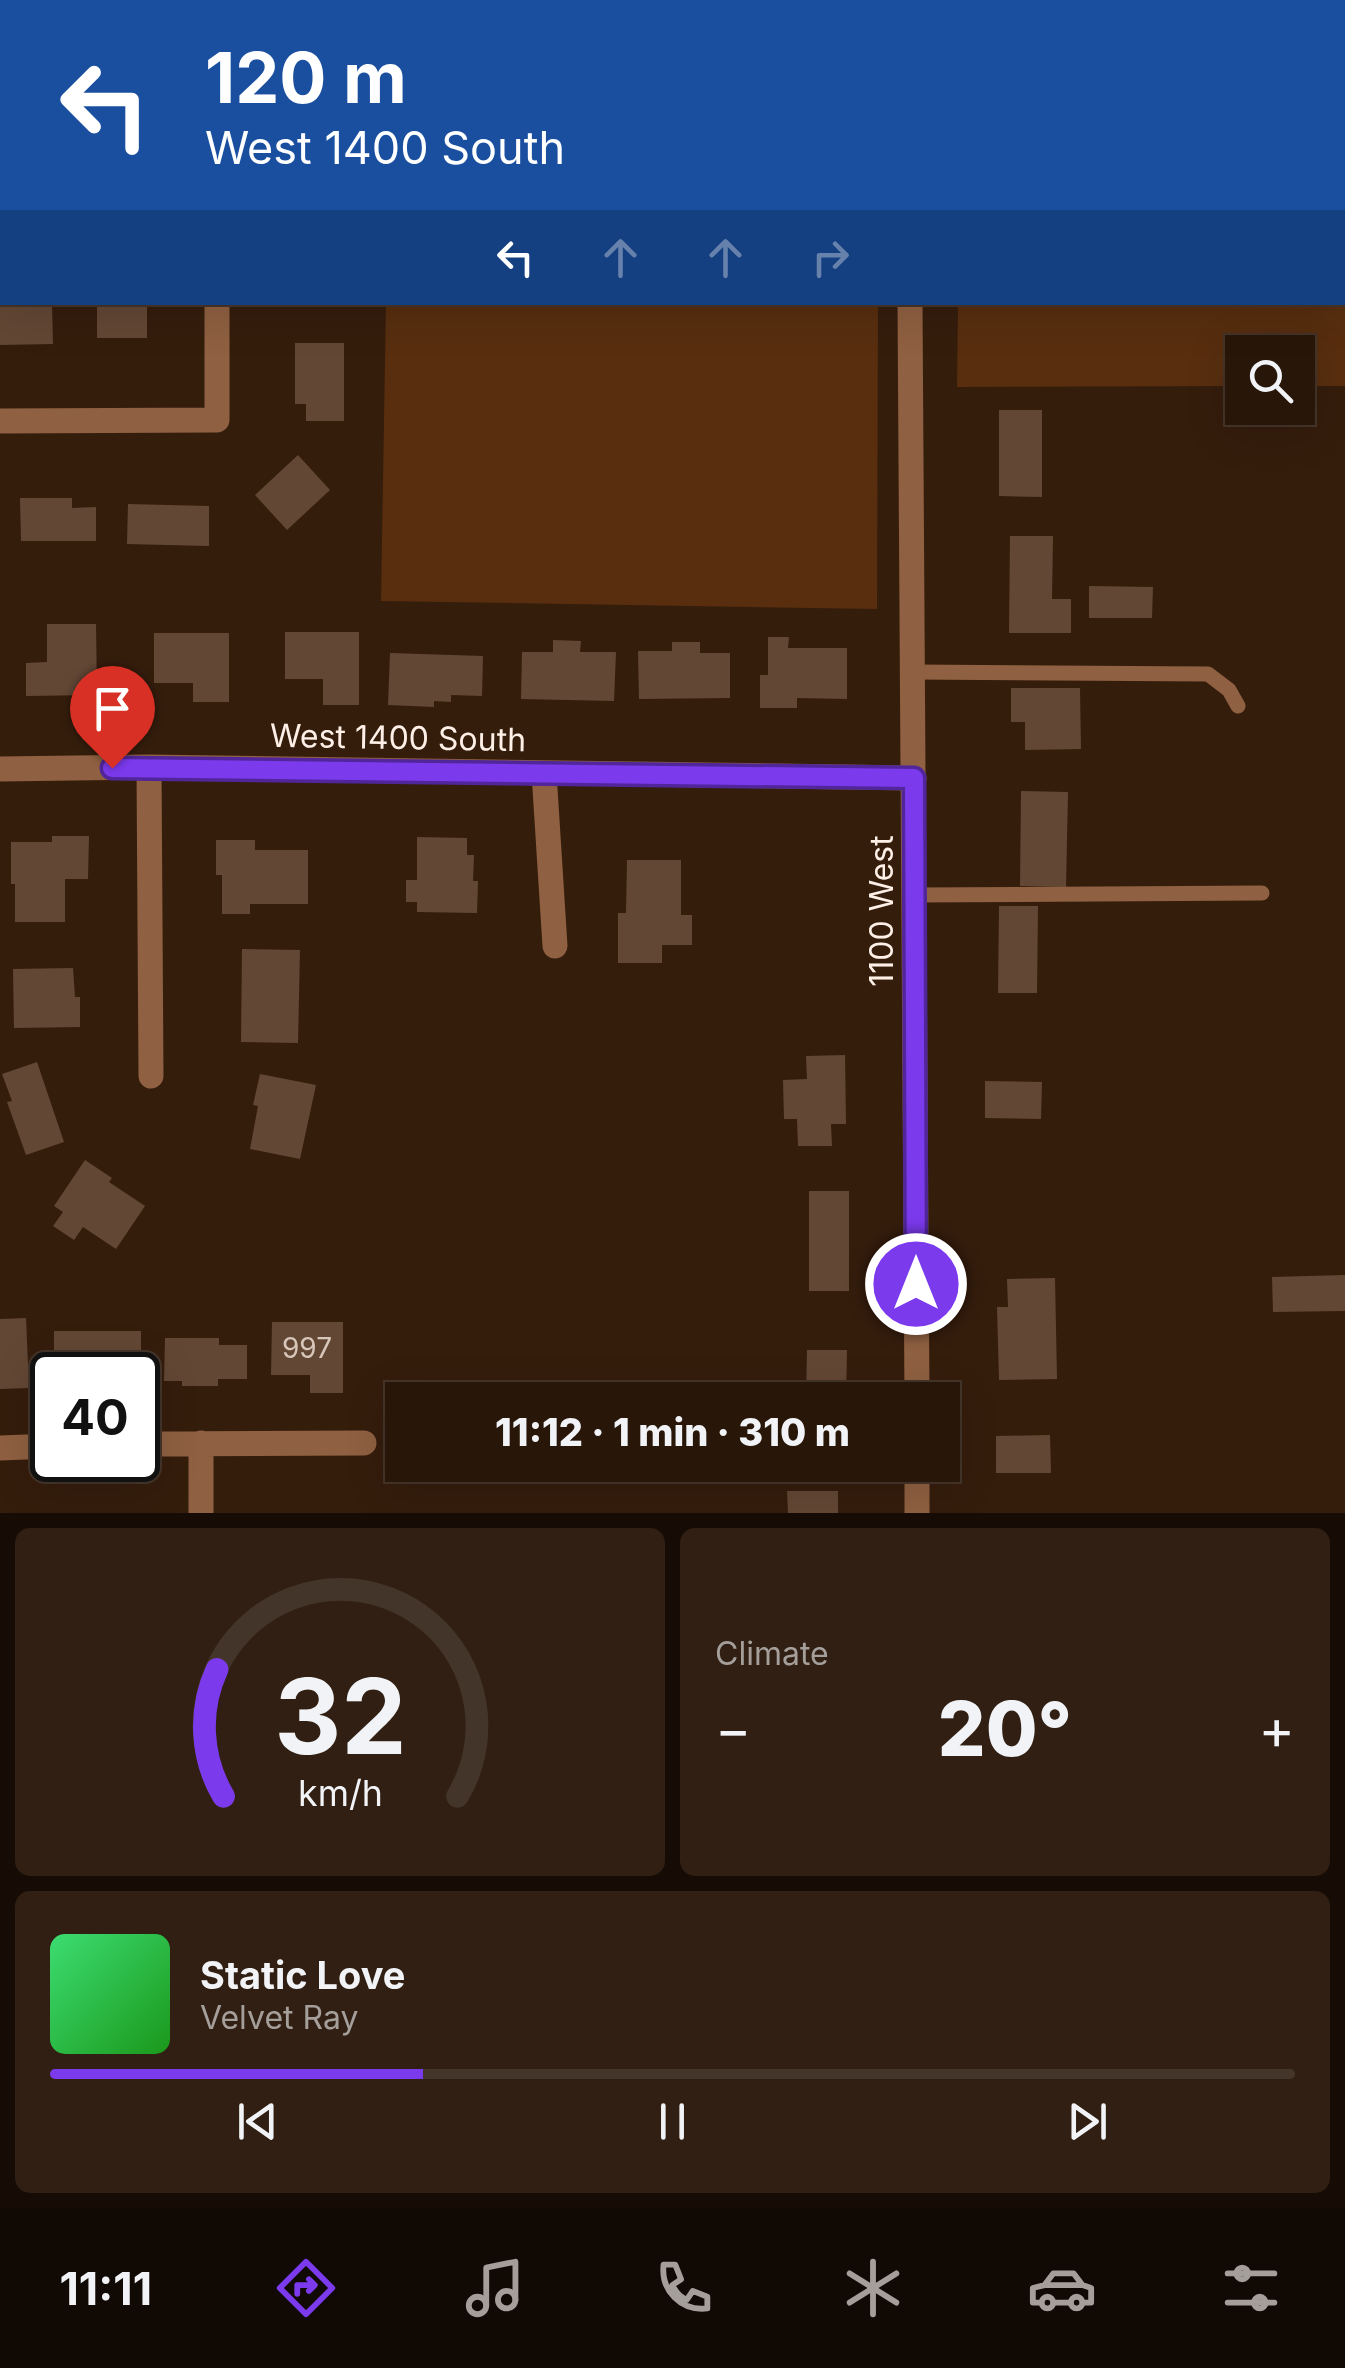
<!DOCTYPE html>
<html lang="en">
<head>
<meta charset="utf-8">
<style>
	body { margin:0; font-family:Inter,sans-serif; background:#301f12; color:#f1f3f6; height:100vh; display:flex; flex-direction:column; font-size:38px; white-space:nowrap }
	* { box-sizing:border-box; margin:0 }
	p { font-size:32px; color:#a59f9c }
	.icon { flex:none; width:55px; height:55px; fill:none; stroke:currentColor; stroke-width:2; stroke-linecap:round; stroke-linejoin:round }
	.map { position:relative; height:1513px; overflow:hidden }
	.panel { display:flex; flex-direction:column; gap:15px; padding:15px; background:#160c05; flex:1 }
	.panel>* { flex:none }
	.guide { position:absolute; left:0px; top:0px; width:1345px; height:305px; box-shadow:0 10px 40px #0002,0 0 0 2px #44352a; background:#1a4fa0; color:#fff; overflow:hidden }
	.fabs { position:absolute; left:1225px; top:335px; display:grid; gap:20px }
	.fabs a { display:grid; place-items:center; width:90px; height:90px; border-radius:0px; background:#281609; box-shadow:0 10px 40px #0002,0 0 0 2px #44352a; font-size:50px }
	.speed { position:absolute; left:30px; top:1352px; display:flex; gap:20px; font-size:50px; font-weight:700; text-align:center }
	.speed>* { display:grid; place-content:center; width:130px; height:130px; border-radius:50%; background:#281609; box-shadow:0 10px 40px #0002,0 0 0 2px #44352a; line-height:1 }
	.speed .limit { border:5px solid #111; border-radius:15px; background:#fff; color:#111 }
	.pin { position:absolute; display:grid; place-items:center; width:85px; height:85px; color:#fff; margin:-102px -42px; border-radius:50% 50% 50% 0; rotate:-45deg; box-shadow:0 0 10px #0007 }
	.pin .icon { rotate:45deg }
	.me { position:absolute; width:110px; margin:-55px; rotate:0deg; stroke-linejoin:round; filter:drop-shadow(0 0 8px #0008) }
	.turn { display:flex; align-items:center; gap:35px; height:210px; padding:0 40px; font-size:45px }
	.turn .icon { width:130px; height:130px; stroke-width:2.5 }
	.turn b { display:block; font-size:70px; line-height:85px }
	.lanes { display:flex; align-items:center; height:95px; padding:0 40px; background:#0003; justify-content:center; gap:50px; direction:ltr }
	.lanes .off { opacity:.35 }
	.big { font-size:75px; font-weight:800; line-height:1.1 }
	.panel .card { flex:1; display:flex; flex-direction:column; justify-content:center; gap:15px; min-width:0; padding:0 35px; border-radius:15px; background:#301f12 }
	.panel .dial { align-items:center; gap:0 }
	.dial svg { height:260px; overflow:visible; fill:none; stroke:#44352a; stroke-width:7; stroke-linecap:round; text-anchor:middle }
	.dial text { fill:#f1f3f6; stroke:none }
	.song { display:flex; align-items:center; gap:30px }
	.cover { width:120px; height:120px; border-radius:15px; background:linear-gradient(135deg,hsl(140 70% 55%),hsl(120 70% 35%)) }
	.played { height:10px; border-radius:5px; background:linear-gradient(90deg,#7c3aed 30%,#44352a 30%) }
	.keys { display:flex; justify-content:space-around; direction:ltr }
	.heat { display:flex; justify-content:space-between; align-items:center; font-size:55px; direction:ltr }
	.panel .tiles { flex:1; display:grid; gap:15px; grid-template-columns:1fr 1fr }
	.card:last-child { grid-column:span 2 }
	.trip { position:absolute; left:385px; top:1382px; width:575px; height:100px; border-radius:0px; background:#281609; box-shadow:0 10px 40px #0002,0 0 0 2px #44352a; font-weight:800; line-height:100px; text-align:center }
	.tab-bar { display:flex; height:160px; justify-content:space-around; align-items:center; background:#100904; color:#a59f9c }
	.tab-bar .icon { width:70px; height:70px }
	.tab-bar .active { color:#7c3aed }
	.tab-bar b { font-size:45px; color:#f1f3f6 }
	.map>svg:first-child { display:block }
	.green { fill:#582e0f }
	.building { fill:#634735 }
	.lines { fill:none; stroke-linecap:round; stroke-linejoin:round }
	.service { stroke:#8f6041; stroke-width:15 }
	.minor { stroke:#8f6041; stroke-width:25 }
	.tertiary { stroke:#8f6041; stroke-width:25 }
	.route-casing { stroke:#51269a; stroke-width:25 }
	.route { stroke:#7c3aed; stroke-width:18 }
	.labels { text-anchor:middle; stroke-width:10; stroke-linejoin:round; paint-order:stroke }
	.number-label { font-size:28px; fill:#d7c6ba }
	.street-label { font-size:32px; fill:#fef0e7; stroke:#351d0c }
</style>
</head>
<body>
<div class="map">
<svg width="1345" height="1513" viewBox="0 0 1345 1513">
	<rect width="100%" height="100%" fill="#351d0c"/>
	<path class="green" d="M 1238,0 L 1345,0 L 1345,386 L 1298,386 L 1298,352 L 1242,352 L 1242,386 L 957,387 L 958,303 L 1342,302 L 1342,2 L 1238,2 Z
		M 386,303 L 878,303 L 877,609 L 381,601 Z"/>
	<path class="building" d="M 97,302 L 147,302 L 147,338 L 97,338 Z
		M 0,304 L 52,304 L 53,344 L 0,345 Z
		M 295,343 L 344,343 L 344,421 L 306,421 L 306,404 L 295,404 Z
		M 999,410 L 1042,410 L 1042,497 L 999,496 Z
		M 298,455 L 330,490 L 287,530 L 255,495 Z
		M 20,498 L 72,498 L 72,508 L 96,507 L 96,541 L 21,541 Z
		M 128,504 L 209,506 L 209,546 L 127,544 Z
		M 1010,536 L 1053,536 L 1052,599 L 1071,599 L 1071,633 L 1009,633 Z
		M 1089,586 L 1153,587 L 1152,618 L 1089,618 Z
		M 47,624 L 96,624 L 97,695 L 26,696 L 26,663 L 47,662 Z
		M 285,632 L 359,632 L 359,705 L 323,705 L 323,679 L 285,679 Z
		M 154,633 L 229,633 L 229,702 L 193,702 L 193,683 L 154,683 Z
		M 768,637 L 789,637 L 788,648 L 847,648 L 847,699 L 797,698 L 797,708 L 760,708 L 760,675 L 768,675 Z
		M 553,640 L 581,641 L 580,652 L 616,652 L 614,701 L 521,699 L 522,652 L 553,652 Z
		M 672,642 L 700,642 L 700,653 L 730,653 L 730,698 L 639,699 L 638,651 L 672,651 Z
		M 390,653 L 483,656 L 482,696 L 451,695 L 451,702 L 434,701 L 434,707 L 388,705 Z
		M 1011,688 L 1080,688 L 1081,749 L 1025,750 L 1025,722 L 1011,722 Z
		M 1021,791 L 1068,792 L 1066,887 L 1020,886 Z
		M 52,836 L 89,836 L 88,879 L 65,879 L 65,922 L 15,922 L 15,884 L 11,884 L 11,842 L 52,842 Z
		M 417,837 L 467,838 L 467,855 L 474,855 L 473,881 L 478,881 L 477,913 L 417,912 L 417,902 L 406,902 L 406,880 L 417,880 Z
		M 216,840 L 255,840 L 255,850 L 308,850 L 308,904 L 250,904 L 250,914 L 222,914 L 222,875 L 216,875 Z
		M 627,860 L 681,860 L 681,915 L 692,915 L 692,945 L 662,945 L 662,963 L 618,963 L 618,913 L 626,913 Z
		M 999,906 L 1038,906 L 1037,993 L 998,993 Z
		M 242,949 L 300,950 L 298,1043 L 241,1042 Z
		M 73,968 L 75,997 L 80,997 L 80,1027 L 14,1028 L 13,969 Z
		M 845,1055 L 846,1124 L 831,1124 L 832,1146 L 798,1146 L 797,1119 L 784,1119 L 783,1080 L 807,1079 L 806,1056 Z
		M 37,1062 L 64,1142 L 26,1155 L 7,1102 L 12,1101 L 2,1074 Z
		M 260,1074 L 316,1085 L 300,1159 L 250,1149 L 258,1106 L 253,1105 Z
		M 985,1081 L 1042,1082 L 1041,1119 L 985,1118 Z
		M 85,1160 L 112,1178 L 109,1182 L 145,1206 L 116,1249 L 83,1227 L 74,1240 L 53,1226 L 63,1212 L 54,1206 Z
		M 809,1191 L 849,1191 L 849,1291 L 809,1291 Z
		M 1345,1275 L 1345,1311 L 1273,1312 L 1272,1277 Z
		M 1055,1278 L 1057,1379 L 999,1380 L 997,1307 L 1008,1307 L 1007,1279 Z
		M 26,1318 L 29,1388 L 0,1389 L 0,1319 Z
		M 272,1322 L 343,1322 L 343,1393 L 310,1393 L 310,1375 L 271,1375 Z
		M 54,1331 L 141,1331 L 141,1368 L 114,1368 L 114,1373 L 98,1375 L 54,1375 Z
		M 165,1338 L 219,1338 L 219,1345 L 247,1345 L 247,1379 L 218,1379 L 218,1386 L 182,1386 L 182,1381 L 164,1381 Z
		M 807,1350 L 847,1350 L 846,1400 L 806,1400 Z
		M 1050,1435 L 1051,1473 L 996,1473 L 996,1436 Z
		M 787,1491 L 838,1491 L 838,1513 L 788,1513 Z"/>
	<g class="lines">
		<path class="service" d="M 913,672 L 1208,674 L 1229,690 L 1238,706
			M 914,895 L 1262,893"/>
		<path class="minor" d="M 218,2 L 218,0
			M 0,57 L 2,57
			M 0,421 L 217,420 L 217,302
			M 149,767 L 151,1076
			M 0,769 L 149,767 L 914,778
			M 544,773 L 555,946
			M 138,1444 L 364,1443
			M 0,1448 L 52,1446
			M 201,1513 L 201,1443"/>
		<path class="tertiary" d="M 909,0 L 909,2
			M 910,302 L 917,1400
			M 917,1465 L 917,1513"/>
	</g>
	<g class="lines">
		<defs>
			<path id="route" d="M 112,768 L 914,778 L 916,1284"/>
		</defs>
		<use href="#route" class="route-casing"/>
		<use href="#route" class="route"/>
	</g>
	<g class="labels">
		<g class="number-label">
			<text x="307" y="1358">997</text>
		</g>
		<g class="street-label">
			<text transform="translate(398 738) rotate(1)" y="11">West 1400 South</text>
			<text transform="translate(882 911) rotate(-90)" y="11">1100 West</text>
		</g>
	</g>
</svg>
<div class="fabs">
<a><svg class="icon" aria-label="search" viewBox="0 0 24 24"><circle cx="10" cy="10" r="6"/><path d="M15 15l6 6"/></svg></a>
</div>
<div class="speed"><div class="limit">40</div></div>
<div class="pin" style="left:112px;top:768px;background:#d93025"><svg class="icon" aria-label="arrive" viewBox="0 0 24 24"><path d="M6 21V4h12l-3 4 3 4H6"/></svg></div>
<svg class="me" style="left:916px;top:1284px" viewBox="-20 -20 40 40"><circle r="17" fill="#7c3aed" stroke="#fff" stroke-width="3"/><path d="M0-11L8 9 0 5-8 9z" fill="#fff"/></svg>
<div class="trip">11:12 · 1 min · 310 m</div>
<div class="guide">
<div class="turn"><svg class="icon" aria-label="left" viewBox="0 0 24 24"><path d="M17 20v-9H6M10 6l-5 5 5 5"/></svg><div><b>120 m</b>West 1400 South</div></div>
<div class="lanes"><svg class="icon" aria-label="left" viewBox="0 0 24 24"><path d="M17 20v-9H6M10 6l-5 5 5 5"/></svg><svg class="icon off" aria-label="ahead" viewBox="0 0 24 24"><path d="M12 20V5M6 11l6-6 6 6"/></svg><svg class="icon off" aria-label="ahead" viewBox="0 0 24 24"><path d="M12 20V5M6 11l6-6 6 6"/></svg><svg class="icon off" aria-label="right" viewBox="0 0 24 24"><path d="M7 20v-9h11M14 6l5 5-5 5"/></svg></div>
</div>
</div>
<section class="panel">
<div class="tiles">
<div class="card dial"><svg viewBox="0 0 100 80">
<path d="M14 69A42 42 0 1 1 86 69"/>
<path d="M14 69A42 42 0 0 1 12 30" stroke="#7c3aed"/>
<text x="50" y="56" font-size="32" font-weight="700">32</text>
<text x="50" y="72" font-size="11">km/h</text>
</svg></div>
<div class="card"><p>Climate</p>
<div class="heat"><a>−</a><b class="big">20°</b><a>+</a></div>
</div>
<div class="card">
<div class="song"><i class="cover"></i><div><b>Static Love</b><p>Velvet Ray</p></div></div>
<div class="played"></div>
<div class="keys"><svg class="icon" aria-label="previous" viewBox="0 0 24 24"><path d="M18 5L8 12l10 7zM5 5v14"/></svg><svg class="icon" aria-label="pause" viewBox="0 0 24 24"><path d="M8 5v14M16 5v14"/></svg><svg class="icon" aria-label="next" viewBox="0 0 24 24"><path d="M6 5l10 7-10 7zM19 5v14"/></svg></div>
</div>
</div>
</section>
<nav class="tab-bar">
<b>11:11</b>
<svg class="icon active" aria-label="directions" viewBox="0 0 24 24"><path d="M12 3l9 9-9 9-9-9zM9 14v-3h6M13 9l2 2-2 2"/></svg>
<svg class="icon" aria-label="music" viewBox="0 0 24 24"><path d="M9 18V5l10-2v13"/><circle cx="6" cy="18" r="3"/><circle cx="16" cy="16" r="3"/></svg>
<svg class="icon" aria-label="phone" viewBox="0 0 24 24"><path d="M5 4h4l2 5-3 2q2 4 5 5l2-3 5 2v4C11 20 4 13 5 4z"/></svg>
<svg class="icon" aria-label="climate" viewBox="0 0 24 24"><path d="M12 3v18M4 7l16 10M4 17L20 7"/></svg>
<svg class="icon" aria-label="car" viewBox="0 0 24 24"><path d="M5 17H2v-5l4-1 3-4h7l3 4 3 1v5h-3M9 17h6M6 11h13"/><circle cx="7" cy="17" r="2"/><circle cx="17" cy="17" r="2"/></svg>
<svg class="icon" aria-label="filters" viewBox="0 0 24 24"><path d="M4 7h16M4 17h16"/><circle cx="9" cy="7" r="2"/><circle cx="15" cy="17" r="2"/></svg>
</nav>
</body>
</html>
